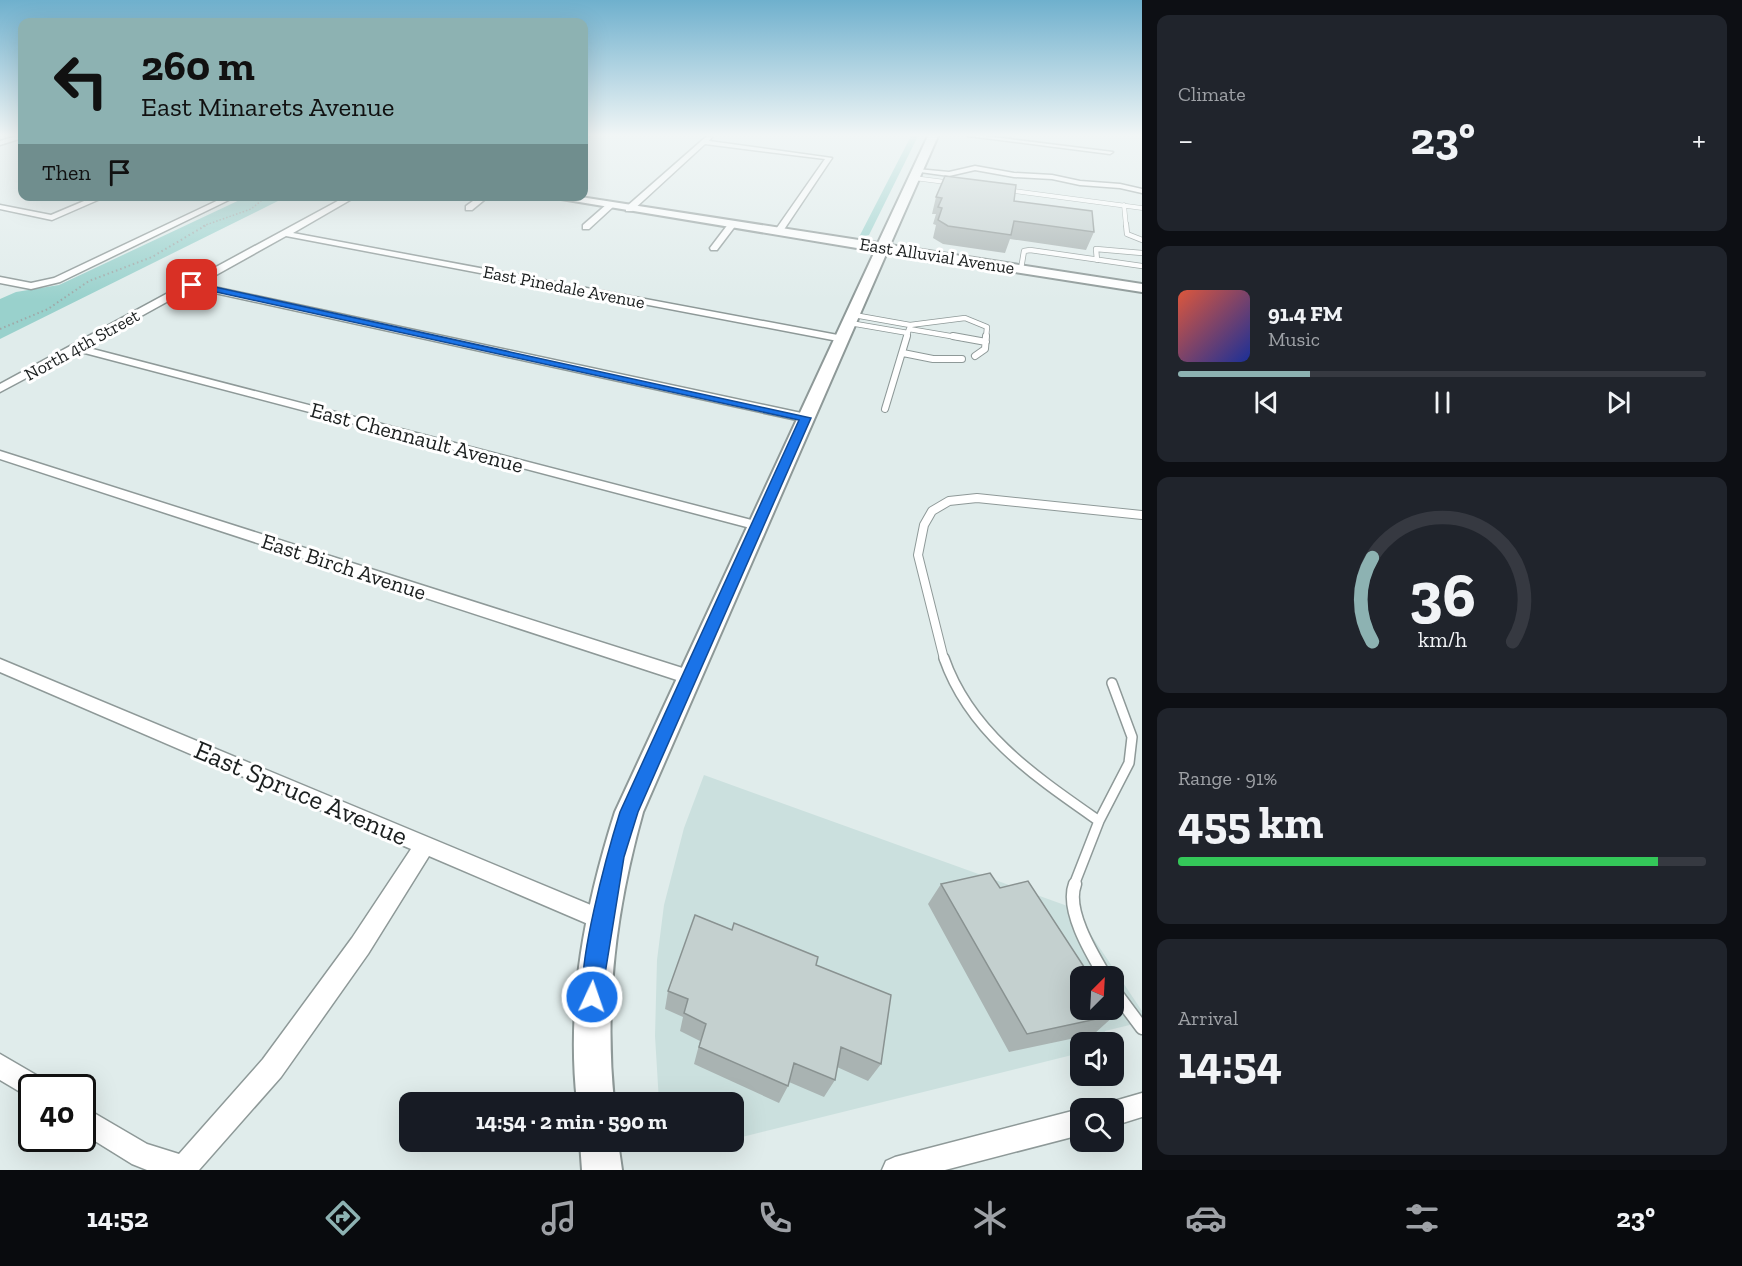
<!DOCTYPE html>
<html lang="en">
<head>
<meta charset="utf-8">
<style>
	body { margin:0; font-family:"Zilla Slab",serif; background:#20242c; color:#f1f3f6; height:100vh; display:flex; flex-direction:column; font-size:22px; white-space:nowrap }
	* { box-sizing:border-box; margin:0 }
	p { font-size:20px; color:#9ea1a6 }
	.icon { flex:none; width:33px; height:33px; fill:none; stroke:currentColor; stroke-width:2; stroke-linecap:round; stroke-linejoin:round }
	.map { position:relative; flex:1; overflow:hidden }
	.sheet { display:flex; flex-direction:column; gap:15px; padding:15px; background:#0d0f14; width:600px }
	.sheet>* { flex:none }
	.guide { position:absolute; left:18px; top:18px; width:570px; height:183px; border-radius:12px; box-shadow:0 6px 24px #0002; background:#8db2b2; color:#111; overflow:hidden }
	.needle { width:39px; rotate:24deg }
	.buttons { position:absolute; left:1070px; top:966px; display:grid; gap:12px }
	.buttons a { display:grid; place-items:center; width:54px; height:54px; border-radius:12px; background:#171b24; box-shadow:0 6px 24px #0002; font-size:30px }
	.speed { position:absolute; left:18px; top:1074px; display:flex; gap:12px; font-size:30px; font-weight:700; text-align:center }
	.speed>* { display:grid; place-content:center; width:78px; height:78px; border-radius:50%; background:#171b24; box-shadow:0 6px 24px #0002; line-height:1 }
	.speed .limit { border:3px solid #111; border-radius:9px; background:#fff; color:#111 }
	.pin { position:absolute; display:grid; place-items:center; width:51px; height:51px; color:#fff; margin:-26px; border-radius:12px; box-shadow:0 3px 9px #0006 }
	.me { position:absolute; width:66px; margin:-33px; rotate:3deg; stroke-linejoin:round; filter:drop-shadow(0 0 4px #0008) }
	.turn { display:flex; align-items:center; gap:21px; height:126px; padding:0 24px; font-size:27px }
	.turn .icon { width:78px; height:78px; stroke-width:2.5 }
	.turn b { display:block; font-size:42px; line-height:51px }
	.then { display:flex; align-items:center; height:57px; padding:0 24px; background:#0003; gap:12px; font-size:22px }
	.big { font-size:45px; font-weight:800; line-height:1.1 }
	.sheet .card { flex:1; display:flex; flex-direction:column; justify-content:center; gap:9px; min-width:0; padding:0 21px; border-radius:12px; background:#20242c }
	.sheet .dial { align-items:center; gap:0 }
	.dial svg { height:156px; overflow:visible; fill:none; stroke:#363941; stroke-width:7; stroke-linecap:round; text-anchor:middle }
	.dial text { fill:#f1f3f6; stroke:none }
	.song { display:flex; align-items:center; gap:18px }
	.cover { width:72px; height:72px; border-radius:9px; background:linear-gradient(135deg,hsl(10 70% 55%),hsl(230 70% 35%)) }
	.played { height:6px; border-radius:3px; background:linear-gradient(90deg,#8db2b2 25%,#363941 25%) }
	.keys { display:flex; justify-content:space-around; direction:ltr }
	.heat { display:flex; justify-content:space-between; align-items:center; font-size:33px; direction:ltr }
	.charge { height:9px; border-radius:4px; background:linear-gradient(90deg,#34c759 91%,#363941 0) }
	.trip { position:absolute; left:399px; top:1092px; width:345px; height:60px; border-radius:12px; background:#171b24; box-shadow:0 6px 24px #0002; font-weight:800; line-height:60px; text-align:center }
	.menu { display:flex; height:96px; justify-content:space-around; align-items:center; background:#090b0e; color:#9ea1a6 }
	.menu .icon { width:42px; height:42px }
	.menu .on { color:#8db2b2 }
	.menu b { font-size:27px; color:#f1f3f6 }
	main { display:flex; flex:1; min-height:0 }
	.map>svg:first-child { display:block }
	.built { fill:#cbe0de; fill-rule:evenodd }
	.green { fill:#99d1cc }
	.lines { fill:none; stroke-linecap:round; stroke-linejoin:round }
	.lane-far5-casing { stroke:#8e9998; stroke-width:5 }
	.lane-far4-casing { stroke:#8e9998; stroke-width:6 }
	.lane-far3-casing { stroke:#8e9998; stroke-width:8 }
	.lane-far2-casing { stroke:#8e9998; stroke-width:10 }
	.lane-far1-casing { stroke:#8e9998; stroke-width:12 }
	.lane-casing { stroke:#8e9998; stroke-width:15 }
	.street-casing { stroke:#8e9998; stroke-width:3 }
	.secondary-casing { stroke:#8e9998; stroke-width:4 }
	.path-far1 { stroke:#9fa8a7; stroke-width:1.5; stroke-dasharray:1.5 2; stroke-linecap:butt }
	.path { stroke:#9fa8a7; stroke-width:2; stroke-dasharray:1.5 3; stroke-linecap:butt }
	.lane-far5 { stroke:#fff; stroke-width:4 }
	.lane-far4 { stroke:#fff; stroke-width:4.5 }
	.lane-far3 { stroke:#fff; stroke-width:6 }
	.lane-far2 { stroke:#fff; stroke-width:8 }
	.lane-far1 { stroke:#fff; stroke-width:9 }
	.lane { stroke:#fff; stroke-width:12 }
	.street { fill:#fff; fill-rule:evenodd }
	.secondary { fill:#fff; fill-rule:evenodd }
	.wall { fill:#a9b3b2 }
	.building { fill:#c4d0cf; stroke:#899291; stroke-width:1.5 }
	.route { fill:#1a73e8; stroke:#114b97; stroke-width:1.5 }
	.labels { text-anchor:middle; stroke-width:6; stroke-linejoin:round; paint-order:stroke }
	.far-street-label { font-size:18px; fill:#1b1f1f; stroke:#fff }
	.street-label { font-size:22px; fill:#1b1f1f; stroke:#fff }
	.near-street-label { font-size:27px; fill:#1b1f1f; stroke:#fff }
</style>
</head>
<body>
<main>
<div class="map">
<svg width="1142" height="1170" viewBox="0 0 1142 1170">
	<rect width="100%" height="100%" fill="#e0eceb"/>
	<path class="built" d="M 704,775 L 1073,908 L 1142,1011 L 1142,1022 L 1105,1031 L 1103,1042 L 1080,1042 L 1080,1053 L 734,1139 L 734,1102 L 659,1102 L 655,1036 L 657,960 L 664,905 L 684,828 ZM 1080,976 L 1113,976 L 1113,1010 L 1080,1010 Z"/>
	<path class="green" d="M 911,136 L 918,136 L 869,235 L 859,237 Z
		M 246,197 L 286,197 L 0,339 L 0,299 L 16,292 L 59,285 Z"/>
	<g class="lines">
		<defs>
			<path id="lane-far5" d="M 914,178 L 953,183
				M 1007,190 L 1142,208
				M 1124,205 L 1126,226"/>
			<path id="lane-far4" d="M 1126,224 L 1127,234 L 1142,240
				M 1097,260 L 1096,249 L 1142,253
				M 1021,269 L 1024,251 L 1030,250 L 1142,266
				M 854,315 L 910,325 L 965,318 L 987,327 L 986,338
				M 850,323 L 908,333
				M 910,327 L 909,329 L 962,338
				M 906,338 L 909,329"/>
			<path id="lane-far3" d="M 953,336 L 986,342
				M 903,353 L 933,359 L 962,359
				M 975,356 L 985,349 L 986,336
				M 885,409 L 907,336"/>
			<path id="lane-far2" d="M 944,659 L 918,555 L 924,525 L 932,511 L 949,501 L 977,498 L 1142,515"/>
			<path id="lane-far1" d="M 944,658 C 970,733 1036,777 1099,821
				M 1074,885 L 1099,821 L 1129,763 L 1132,737 L 1112,683"/>
			<path id="lane" d="M 1075,884 C 1065,910 1092,954 1105,976
				M 1113,989 L 1142,1028"/>
			<path id="street" d="M 16,136 L 22,136 L 22,138 L 0,145 L 0,141 Z
				M 584,136 L 589,136 L 584,140 Z
				M 707,136 L 712,137 L 709,141 L 832,158 L 781,234 L 774,232 L 825,159 L 705,144 L 632,211 L 626,211 L 626,207 Z
				M 968,136 L 985,136 L 1113,152 L 1110,154 Z
				M 975,166 L 1014,173 L 1052,175 L 1080,181 L 1120,184 L 1142,189 L 1142,193 L 1120,188 L 1080,185 L 1052,179 L 1014,177 L 975,170 L 949,176 L 913,171 L 917,169 L 949,172 Z
				M 96,196 L 107,196 L 52,220 L 0,209 L 0,205 L 51,215 Z
				M 227,196 L 237,196 L 60,282 L 31,289 L 0,283 L 0,277 L 31,283 L 54,278 Z
				M 347,196 L 357,196 L 293,233 L 843,336 L 848,339 L 843,342 L 286,236 L 200,284 L 806,414 L 812,418 L 806,422 L 192,288 L 85,347 L 763,523 L 765,526 L 763,529 L 758,530 L 77,351 L 0,392 L 0,384 Z
				M 480,196 L 489,196 L 472,210 L 466,210 L 466,206 Z
				M 607,204 L 614,206 L 589,229 L 583,229 L 583,225 Z
				M 729,223 L 736,225 L 717,250 L 711,250 L 710,248 Z
				M 0,451 L 695,672 L 697,677 L 695,682 L 683,682 L 0,459 Z
				M 0,659 L 610,913 L 613,920 L 610,927 L 602,930 L 429,856 L 368,954 L 281,1077 L 199,1170 L 147,1170 L 132,1164 L 82,1133 L 82,1106 L 147,1144 L 179,1154 L 263,1059 L 352,938 L 411,849 L 0,672 Z
				M 0,1054 L 43,1079 L 46,1088 L 32,1088 L 32,1099 L 0,1080 Z
				M 1142,1093 L 1142,1117 L 1113,1126 L 1113,1108 L 1102,1108 L 1104,1104 Z
				M 1080,1109 L 1080,1135 L 945,1170 L 882,1170 L 886,1161 L 895,1157 Z"/>
			<path id="secondary" d="M 928,136 L 938,136 L 890,245 L 1142,284 L 1142,292 L 887,252 L 643,812 C 616,908 604,1002 614,1102 L 577,1102 C 566,1004 585,906 615,812 L 875,251 L 543,196 L 574,196 L 878,243 Z
				M 580,1142 L 618,1142 L 622,1170 L 582,1170 Z"/>
		</defs>
		<use href="#lane-far5" class="lane-far5-casing"/>
		<use href="#lane-far4" class="lane-far4-casing"/>
		<use href="#lane-far3" class="lane-far3-casing"/>
		<use href="#lane-far2" class="lane-far2-casing"/>
		<use href="#lane-far1" class="lane-far1-casing"/>
		<use href="#lane" class="lane-casing"/>
		<use href="#street" class="street-casing"/>
		<use href="#secondary" class="secondary-casing"/>
		<path class="path-far1" d="M 203,226 L 251,209 L 267,196"/>
		<path class="path" d="M 0,329 L 48,309 L 89,281 L 152,257 L 208,224"/>
		<use href="#lane-far5" class="lane-far5"/>
		<use href="#lane-far4" class="lane-far4"/>
		<use href="#lane-far3" class="lane-far3"/>
		<use href="#lane-far2" class="lane-far2"/>
		<use href="#lane-far1" class="lane-far1"/>
		<use href="#lane" class="lane"/>
		<use href="#street" class="street"/>
		<use href="#secondary" class="secondary"/>
	</g>
	<path class="wall" d="M 936,197 L 1014,201 L 1094,232 L 1086,250 L 1010,239 L 1005,253 L 943,244 L 933,238 L 936,225 L 933,224 L 936,214 L 932,214 Z
		M 941,884 L 1000,888 L 1115,1015 L 1094,1034 L 1009,1052 L 928,904 Z
		M 816,965 L 881,1064 L 868,1081 L 837,1067 L 835,1080 L 824,1097 L 789,1082 L 788,1086 L 779,1103 L 694,1064 L 700,1041 L 680,1031 L 683,1017 L 665,1009 L 668,991 Z"/>
	<path class="building" d="M 945,176 L 1016,185 L 1014,201 L 1092,211 L 1094,232 L 1014,221 L 1011,235 L 948,226 L 938,220 L 942,208 L 938,207 L 942,198 L 936,197 Z
		M 990,873 L 1000,888 L 1028,881 L 1090,976 L 1080,976 L 1080,1010 L 1111,1010 L 1115,1015 L 1027,1034 L 941,884 Z
		M 695,915 L 732,930 L 734,923 L 818,957 L 816,965 L 891,995 L 881,1064 L 841,1047 L 835,1080 L 794,1063 L 788,1086 L 699,1047 L 706,1024 L 684,1013 L 688,999 L 668,991 Z"/>
	<linearGradient id="sky" x2="0" y2="1"><stop stop-color="#6fb0cd"/><stop offset="0.45" stop-color="#f1f6f6"/><stop offset="1" stop-color="#f1f6f6" stop-opacity="0"/></linearGradient>
	<rect width="1142" height="300" fill="url(#sky)"/>
	<path class="route" d="M 192,282 L 811,418 L 638,812 L 624,857 L 600,1005 L 592,1008 L 585,1005 C 573,975 609,847 620,812 L 799,420 L 189,286 Z"/>
	<g class="labels">
		<g class="far-street-label">
			<text transform="translate(937 256) rotate(9)" y="6">East Alluvial Avenue</text>
			<text transform="translate(564 287) rotate(11)" y="6">East Pinedale Avenue</text>
			<text transform="translate(82 345) rotate(-29)" y="6">North 4th Street</text>
		</g>
		<g class="street-label">
			<text transform="translate(417 437) rotate(15)" y="8">East Chennault Avenue</text>
			<text transform="translate(344 566) rotate(18)" y="8">East Birch Avenue</text>
		</g>
		<g class="near-street-label">
			<text transform="translate(301 793) rotate(23)" y="9">East Spruce Avenue</text>
		</g>
	</g>
</svg>
<div class="buttons">
<a><svg class="needle" viewBox="-14 -14 28 28"><path d="M0-13l5 13h-10z" fill="#e53935"/><path d="M0 13l5-13h-10z" fill="#9ea1a6"/></svg></a>
<a><svg class="icon" aria-label="sound" viewBox="0 0 24 24"><path d="M4 9h4l5-4v14l-5-4H4zM17 9q2 3 0 6"/></svg></a>
<a><svg class="icon" aria-label="search" viewBox="0 0 24 24"><circle cx="10" cy="10" r="6"/><path d="M15 15l6 6"/></svg></a>
</div>
<div class="speed"><div class="limit">40</div></div>
<div class="pin" style="left:192px;top:285px;background:#d93025"><svg class="icon" aria-label="arrive" viewBox="0 0 24 24"><path d="M6 21V4h12l-3 4 3 4H6"/></svg></div>
<svg class="me" style="left:592px;top:997px" viewBox="-20 -20 40 40"><circle r="17" fill="#1a73e8" stroke="#fff" stroke-width="3"/><path d="M0-11L8 9 0 5-8 9z" fill="#fff"/></svg>
<div class="trip">14:54 · 2 min · 590 m</div>
<div class="guide">
<div class="turn"><svg class="icon" aria-label="left" viewBox="0 0 24 24"><path d="M17 20v-9H6M10 6l-5 5 5 5"/></svg><div><b>260 m</b>East Minarets Avenue</div></div>
<div class="then">Then<svg class="icon" aria-label="arrive" viewBox="0 0 24 24"><path d="M6 21V4h12l-3 4 3 4H6"/></svg></div>
</div>
</div>
<section class="sheet">
<div class="card"><p>Climate</p>
<div class="heat"><a>−</a><b class="big">23°</b><a>+</a></div>
</div>
<div class="card">
<div class="song"><i class="cover"></i><div><b>91.4 FM</b><p>Music</p></div></div>
<div class="played"></div>
<div class="keys"><svg class="icon" aria-label="previous" viewBox="0 0 24 24"><path d="M18 5L8 12l10 7zM5 5v14"/></svg><svg class="icon" aria-label="pause" viewBox="0 0 24 24"><path d="M8 5v14M16 5v14"/></svg><svg class="icon" aria-label="next" viewBox="0 0 24 24"><path d="M6 5l10 7-10 7zM19 5v14"/></svg></div>
</div>
<div class="card dial"><svg viewBox="0 0 100 80">
<path d="M14 69A42 42 0 1 1 86 69"/>
<path d="M14 69A42 42 0 0 1 14 26" stroke="#8db2b2"/>
<text x="50" y="56" font-size="32" font-weight="700">36</text>
<text x="50" y="72" font-size="11">km/h</text>
</svg></div>
<div class="card"><p>Range · 91%</p><b class="big">455 km</b><div class="charge"></div></div>
<div class="card"><p>Arrival</p><b class="big">14:54</b></div>
</section>
</main>
<nav class="menu">
<b>14:52</b>
<svg class="icon on" aria-label="directions" viewBox="0 0 24 24"><path d="M12 3l9 9-9 9-9-9zM9 14v-3h6M13 9l2 2-2 2"/></svg>
<svg class="icon" aria-label="music" viewBox="0 0 24 24"><path d="M9 18V5l10-2v13"/><circle cx="6" cy="18" r="3"/><circle cx="16" cy="16" r="3"/></svg>
<svg class="icon" aria-label="phone" viewBox="0 0 24 24"><path d="M5 4h4l2 5-3 2q2 4 5 5l2-3 5 2v4C11 20 4 13 5 4z"/></svg>
<svg class="icon" aria-label="climate" viewBox="0 0 24 24"><path d="M12 3v18M4 7l16 10M4 17L20 7"/></svg>
<svg class="icon" aria-label="car" viewBox="0 0 24 24"><path d="M5 17H2v-5l4-1 3-4h7l3 4 3 1v5h-3M9 17h6M6 11h13"/><circle cx="7" cy="17" r="2"/><circle cx="17" cy="17" r="2"/></svg>
<svg class="icon" aria-label="filters" viewBox="0 0 24 24"><path d="M4 7h16M4 17h16"/><circle cx="9" cy="7" r="2"/><circle cx="15" cy="17" r="2"/></svg>
<b>23°</b>
</nav>
</body>
</html>
